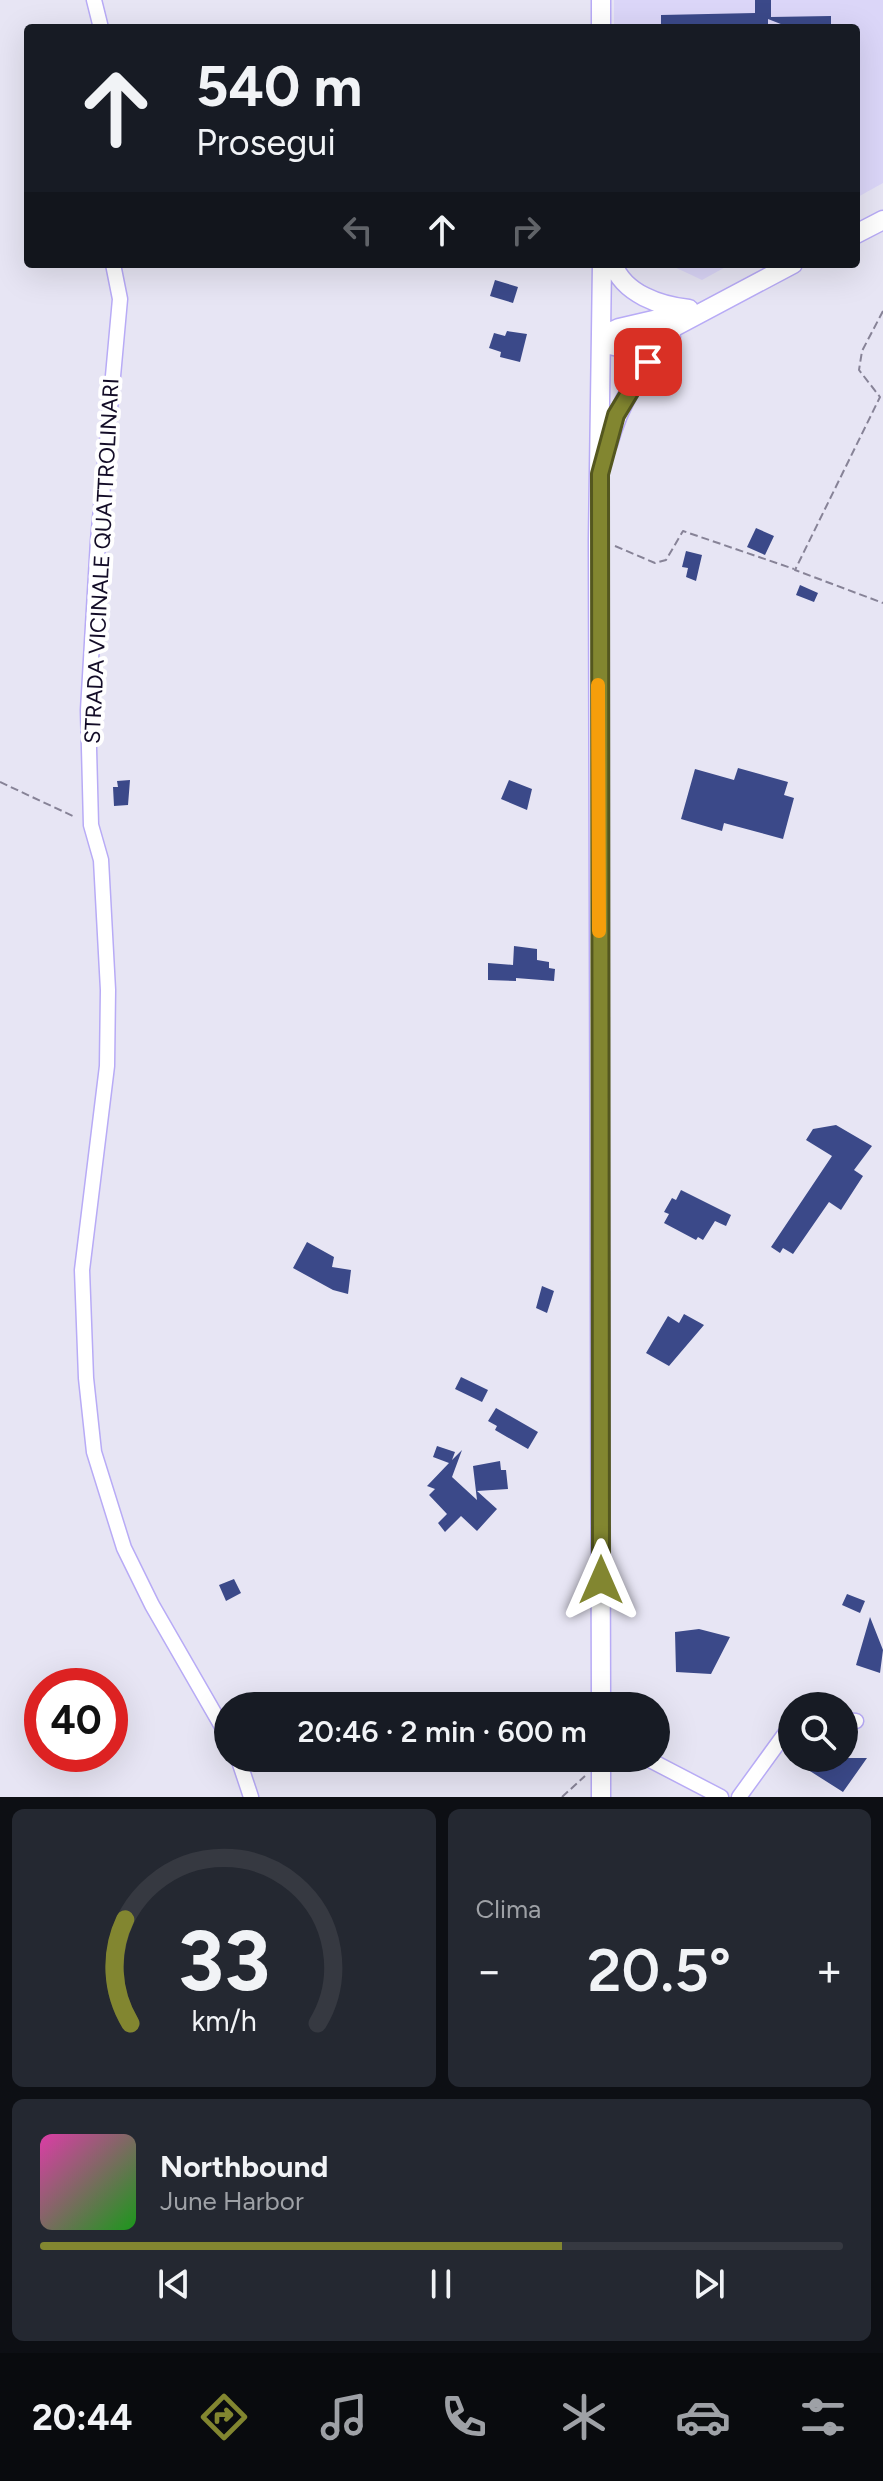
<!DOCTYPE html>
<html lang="it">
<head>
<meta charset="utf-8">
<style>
	body { margin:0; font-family:Figtree,sans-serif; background:#242831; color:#f1f3f6; height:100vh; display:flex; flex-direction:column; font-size:30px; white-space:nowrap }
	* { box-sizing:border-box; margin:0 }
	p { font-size:26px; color:#9ea1a6 }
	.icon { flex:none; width:44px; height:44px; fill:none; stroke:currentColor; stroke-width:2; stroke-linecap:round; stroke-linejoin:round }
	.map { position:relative; height:1797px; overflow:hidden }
	.side { display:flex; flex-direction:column; gap:12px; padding:12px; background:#0d0f14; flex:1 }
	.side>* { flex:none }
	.banner { position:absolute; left:24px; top:24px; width:836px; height:244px; border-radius:8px; box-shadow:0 8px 32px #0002; background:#171b24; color:#f1f3f6; overflow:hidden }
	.buttons { position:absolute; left:778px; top:1692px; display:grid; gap:16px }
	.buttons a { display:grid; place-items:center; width:80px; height:80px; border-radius:50%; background:#171b24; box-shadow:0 8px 32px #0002; font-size:40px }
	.speed { position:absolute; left:24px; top:1668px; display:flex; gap:16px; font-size:40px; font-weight:700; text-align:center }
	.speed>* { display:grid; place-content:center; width:104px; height:104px; border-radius:50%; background:#171b24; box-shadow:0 8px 32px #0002; line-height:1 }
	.speed .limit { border:12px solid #d22; background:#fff; color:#111 }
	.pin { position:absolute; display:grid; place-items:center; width:68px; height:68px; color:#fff; margin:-34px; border-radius:16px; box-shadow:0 4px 12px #0006 }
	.me { position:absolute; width:88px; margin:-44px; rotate:0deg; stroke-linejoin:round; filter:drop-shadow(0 0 6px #0008) }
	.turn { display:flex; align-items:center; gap:28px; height:168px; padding:0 40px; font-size:36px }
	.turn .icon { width:104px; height:104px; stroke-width:2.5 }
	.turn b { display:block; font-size:56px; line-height:68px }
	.lanes { display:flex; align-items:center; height:76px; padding:0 40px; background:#0003; justify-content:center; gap:40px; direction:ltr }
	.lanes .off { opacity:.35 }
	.big { font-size:60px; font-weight:600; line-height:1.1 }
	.side .tile { flex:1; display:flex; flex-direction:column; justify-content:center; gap:12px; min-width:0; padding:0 28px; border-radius:12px; background:#242831 }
	.side .dial { align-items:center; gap:0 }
	.dial svg { height:208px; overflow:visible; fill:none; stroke:#363941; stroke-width:7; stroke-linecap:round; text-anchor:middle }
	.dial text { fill:#f1f3f6; stroke:none }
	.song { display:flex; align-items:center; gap:24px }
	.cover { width:96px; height:96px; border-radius:12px; background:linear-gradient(135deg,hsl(320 70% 55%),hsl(120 70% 35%)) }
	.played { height:8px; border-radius:4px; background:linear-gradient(90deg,#828630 65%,#363941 65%) }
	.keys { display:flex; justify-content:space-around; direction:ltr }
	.heat { display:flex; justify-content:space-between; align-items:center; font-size:44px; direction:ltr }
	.side .tiles { flex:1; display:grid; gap:12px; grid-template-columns:1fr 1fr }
	.tile:last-child { grid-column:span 2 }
	.trip { position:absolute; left:214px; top:1692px; width:456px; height:80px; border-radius:40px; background:#171b24; box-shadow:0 8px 32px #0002; font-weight:600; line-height:80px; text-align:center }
	.dock { display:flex; height:128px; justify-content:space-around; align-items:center; background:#090b0e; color:#9ea1a6 }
	.dock .icon { width:56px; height:56px }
	.dock .selected { color:#828630 }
	.dock b { font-size:36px; color:#f1f3f6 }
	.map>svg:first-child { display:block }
	.built { fill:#dbd6f8 }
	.building { fill:#3b4989 }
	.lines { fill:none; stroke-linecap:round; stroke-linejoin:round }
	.street-casing { stroke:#b8abf6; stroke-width:17 }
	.secondary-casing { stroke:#b8abf6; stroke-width:21 }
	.path { stroke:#878397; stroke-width:2; stroke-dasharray:8 4; stroke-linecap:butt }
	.street { stroke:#fff; stroke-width:14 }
	.secondary { stroke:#fff; stroke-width:18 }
	.route-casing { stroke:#54571f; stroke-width:20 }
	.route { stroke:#828630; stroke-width:14 }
	.slow { stroke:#f59e0b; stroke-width:14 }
	.labels { text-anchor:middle; stroke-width:8; stroke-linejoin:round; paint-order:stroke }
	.street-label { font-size:22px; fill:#130c27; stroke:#fff }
</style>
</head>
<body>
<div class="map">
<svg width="883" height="1797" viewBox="0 0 883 1797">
	<rect width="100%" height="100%" fill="#e7e5f4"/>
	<path class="built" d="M 614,0 L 883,0 L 883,183 L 856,198 L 856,28 L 614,28 Z
		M 668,264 L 731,264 L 702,280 Z"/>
	<path class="building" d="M 755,0 L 771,0 L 771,17 L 831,16 L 831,28 L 791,28 L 768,19 L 768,28 L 661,28 L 661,15 L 755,13 Z
		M 495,280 L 518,287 L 513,303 L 490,296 Z
		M 507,331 L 527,334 L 520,362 L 500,357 L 501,352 L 489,348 L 494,333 L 505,336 Z
		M 756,528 L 774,536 L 765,555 L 747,547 Z
		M 686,551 L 702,555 L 696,581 L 686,577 L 688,568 L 682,567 Z
		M 800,585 L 818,593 L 814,602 L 796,595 Z
		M 738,768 L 788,782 L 784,795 L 794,798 L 783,839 L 724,823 L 722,831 L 681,819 L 695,769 L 734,780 Z
		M 130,780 L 128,805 L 114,806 L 113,787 L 118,787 L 117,781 Z
		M 509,780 L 532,789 L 527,810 L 501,799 Z
		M 514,946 L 537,949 L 537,960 L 549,962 L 549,968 L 555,969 L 554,981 L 516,978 L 516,981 L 488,980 L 488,963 L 513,965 Z
		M 836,1125 L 872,1146 L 854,1170 L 863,1176 L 841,1210 L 829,1202 L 793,1254 L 783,1248 L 780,1253 L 771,1247 L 832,1156 L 806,1140 L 813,1129 Z
		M 681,1190 L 731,1215 L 726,1226 L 715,1221 L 703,1240 L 698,1237 L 696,1240 L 664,1223 L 669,1214 L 664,1212 L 672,1198 L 676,1200 Z
		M 307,1242 L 334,1257 L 332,1267 L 351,1270 L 348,1294 L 333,1290 L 293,1268 Z
		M 542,1286 L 554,1291 L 547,1313 L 536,1308 Z
		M 684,1314 L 704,1325 L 669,1366 L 646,1353 L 668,1316 L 679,1323 Z
		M 461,1377 L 488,1390 L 482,1402 L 455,1389 Z
		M 496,1408 L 538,1432 L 528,1449 L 495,1430 L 497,1426 L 488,1421 Z
		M 437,1446 L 455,1452 L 452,1460 L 462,1450 L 452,1477 L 477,1500 L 473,1466 L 500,1461 L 501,1470 L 506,1470 L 508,1489 L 477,1491 L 497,1509 L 477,1531 L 461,1516 L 445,1532 L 438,1523 L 447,1514 L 429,1495 L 435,1489 L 427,1486 L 449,1463 L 433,1457 Z
		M 234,1579 L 241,1593 L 226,1601 L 219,1585 Z
		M 847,1594 L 865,1601 L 860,1613 L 842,1605 Z
		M 870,1617 L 883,1650 L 880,1673 L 856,1665 Z
		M 699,1629 L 730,1637 L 711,1674 L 676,1672 L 675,1632 Z
		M 504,1693 L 527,1697 L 539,1702 L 538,1706 L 501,1706 Z
		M 804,1758 L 867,1758 L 843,1792 L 802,1766 Z"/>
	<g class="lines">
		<defs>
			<path id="street" d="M 94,0 L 101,28
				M 113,264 L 120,299 L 98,541 L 88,710 L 91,825 L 101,860 L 108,990 L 107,1066 L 82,1270 L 86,1378 L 94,1452 L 124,1548 L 152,1605 L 228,1737
				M 844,1720 L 856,1721
				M 238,1758 L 251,1797
				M 646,1758 L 721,1797
				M 739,1797 L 792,1724"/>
			<path id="secondary" d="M 601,0 L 601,28
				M 856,234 L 883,220
				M 613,264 C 624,294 660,306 689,309
				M 602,336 L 610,345 L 631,350 L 793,264
				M 602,336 L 619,328 L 688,312
				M 608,444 C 619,404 641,367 671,337
				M 601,1706 L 598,540 L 602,264
				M 601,1758 L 601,1797"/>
		</defs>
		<use href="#street" class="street-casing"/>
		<use href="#secondary" class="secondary-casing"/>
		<path class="path" d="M 883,311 L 862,351 L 859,370 L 880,397 L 795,570 L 883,603
			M 615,546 L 655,563 L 666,560 L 683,531 L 794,569
			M 0,782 L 75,817
			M 562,1797 L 585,1776"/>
		<use href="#street" class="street"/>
		<use href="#secondary" class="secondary"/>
	</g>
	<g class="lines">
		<defs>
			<path id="route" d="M 601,1580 L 600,474 L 616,415 L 648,362"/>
		</defs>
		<use href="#route" class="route-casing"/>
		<use href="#route" class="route"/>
		<path class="slow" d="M 598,685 L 599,931"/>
	</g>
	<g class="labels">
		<g class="street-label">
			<text transform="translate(101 561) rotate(-87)" y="8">STRADA VICINALE QUATTROLINARI</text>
		</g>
	</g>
</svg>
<div class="buttons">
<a><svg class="icon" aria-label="search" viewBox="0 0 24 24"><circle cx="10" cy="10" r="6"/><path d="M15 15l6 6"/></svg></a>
</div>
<div class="speed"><div class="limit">40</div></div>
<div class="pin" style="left:648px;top:362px;background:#d93025"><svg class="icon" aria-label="arrive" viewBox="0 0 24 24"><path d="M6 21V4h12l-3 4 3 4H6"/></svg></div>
<svg class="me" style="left:601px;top:1580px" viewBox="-20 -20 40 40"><path d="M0-17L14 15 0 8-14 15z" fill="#828630" stroke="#fff" stroke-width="4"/></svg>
<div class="trip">20:46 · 2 min · 600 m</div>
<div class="banner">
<div class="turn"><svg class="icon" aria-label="ahead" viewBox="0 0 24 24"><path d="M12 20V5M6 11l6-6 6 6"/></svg><div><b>540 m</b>Prosegui</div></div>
<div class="lanes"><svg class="icon off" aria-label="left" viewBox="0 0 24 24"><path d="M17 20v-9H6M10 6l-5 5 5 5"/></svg><svg class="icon" aria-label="ahead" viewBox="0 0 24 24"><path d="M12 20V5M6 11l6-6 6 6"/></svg><svg class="icon off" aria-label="right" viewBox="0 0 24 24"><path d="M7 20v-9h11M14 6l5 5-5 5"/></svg></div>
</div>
</div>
<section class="side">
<div class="tiles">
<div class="tile dial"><svg viewBox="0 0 100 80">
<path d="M14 69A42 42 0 1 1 86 69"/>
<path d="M14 69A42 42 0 0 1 12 29" stroke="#828630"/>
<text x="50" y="56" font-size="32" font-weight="700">33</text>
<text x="50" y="72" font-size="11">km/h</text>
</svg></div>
<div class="tile"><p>Clima</p>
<div class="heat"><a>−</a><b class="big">20.5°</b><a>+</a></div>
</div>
<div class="tile">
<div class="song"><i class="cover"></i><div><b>Northbound</b><p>June Harbor</p></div></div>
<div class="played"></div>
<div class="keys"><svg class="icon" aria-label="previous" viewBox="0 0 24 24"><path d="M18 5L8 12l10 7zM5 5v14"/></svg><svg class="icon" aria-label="pause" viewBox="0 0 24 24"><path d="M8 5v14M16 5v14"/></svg><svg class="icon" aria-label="next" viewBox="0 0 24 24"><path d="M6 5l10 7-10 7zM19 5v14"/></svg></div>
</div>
</div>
</section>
<nav class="dock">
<b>20:44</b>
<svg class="icon selected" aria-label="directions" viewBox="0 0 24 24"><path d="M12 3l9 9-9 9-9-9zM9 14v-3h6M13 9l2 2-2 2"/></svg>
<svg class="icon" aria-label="music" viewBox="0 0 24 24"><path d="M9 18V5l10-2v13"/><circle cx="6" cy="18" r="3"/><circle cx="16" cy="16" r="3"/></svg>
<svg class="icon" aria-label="phone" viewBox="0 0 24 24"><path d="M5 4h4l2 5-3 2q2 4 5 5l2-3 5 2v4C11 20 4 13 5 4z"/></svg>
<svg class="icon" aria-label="climate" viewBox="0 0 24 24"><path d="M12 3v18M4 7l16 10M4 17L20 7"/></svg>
<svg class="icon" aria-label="car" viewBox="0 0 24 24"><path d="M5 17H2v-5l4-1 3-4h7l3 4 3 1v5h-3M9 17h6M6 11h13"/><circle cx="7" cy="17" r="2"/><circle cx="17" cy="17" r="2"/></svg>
<svg class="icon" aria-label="filters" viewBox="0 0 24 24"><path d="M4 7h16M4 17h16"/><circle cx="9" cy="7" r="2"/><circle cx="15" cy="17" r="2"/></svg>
</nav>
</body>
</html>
